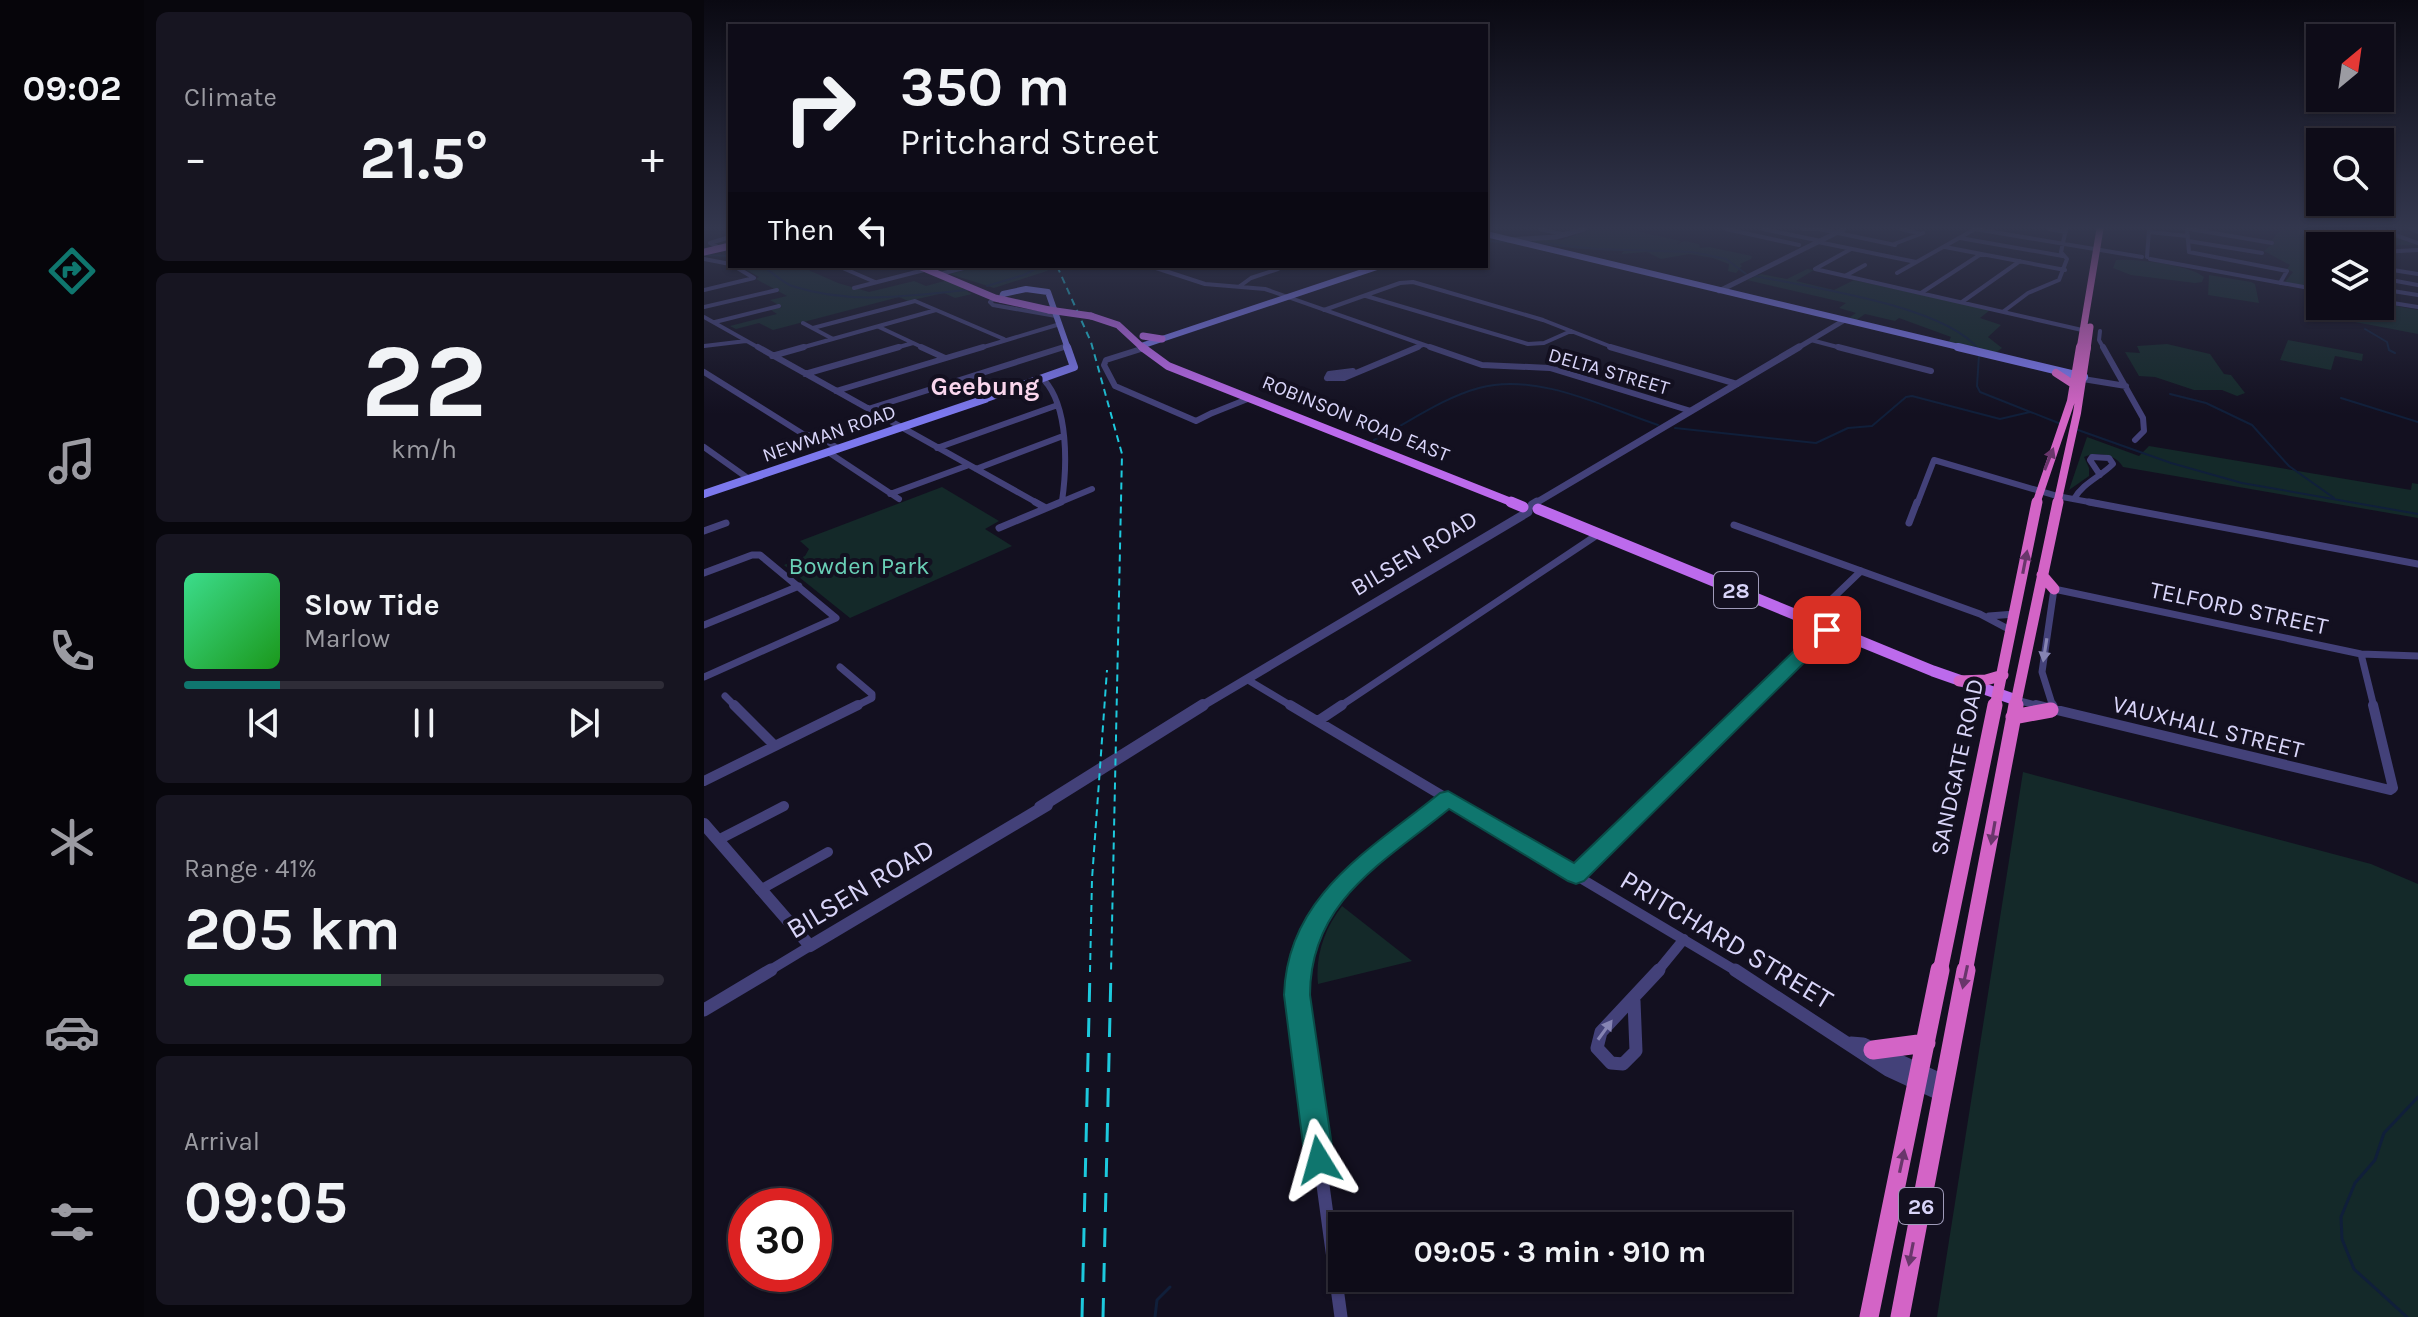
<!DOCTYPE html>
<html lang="en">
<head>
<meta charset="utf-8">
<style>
	body { margin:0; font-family:Karla,sans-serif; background:#171521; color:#f1f3f6; height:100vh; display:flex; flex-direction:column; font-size:30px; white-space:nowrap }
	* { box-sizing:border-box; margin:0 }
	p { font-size:26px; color:#9b9ba2 }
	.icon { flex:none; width:44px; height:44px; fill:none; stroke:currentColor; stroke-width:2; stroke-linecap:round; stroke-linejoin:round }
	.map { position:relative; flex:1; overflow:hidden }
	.sheet { display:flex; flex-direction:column; gap:12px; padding:12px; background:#08070d; width:560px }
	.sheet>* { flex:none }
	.guide { position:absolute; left:24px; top:24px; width:760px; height:244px; border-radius:0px; box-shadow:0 2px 6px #0004,0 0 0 2px #2e2c37; background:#0e0c18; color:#f1f3f6; overflow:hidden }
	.needle { width:52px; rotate:29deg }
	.controls { position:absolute; left:1602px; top:24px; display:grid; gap:16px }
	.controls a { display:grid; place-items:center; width:88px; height:88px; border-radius:0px; background:#0e0c18; box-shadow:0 2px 6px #0004,0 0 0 2px #2e2c37; font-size:40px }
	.speed { position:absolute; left:24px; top:1188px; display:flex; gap:16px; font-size:40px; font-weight:700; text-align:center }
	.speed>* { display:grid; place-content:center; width:104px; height:104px; border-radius:50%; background:#0e0c18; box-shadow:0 2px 6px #0004,0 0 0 2px #2e2c37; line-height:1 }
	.speed .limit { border:12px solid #d22; background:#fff; color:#111 }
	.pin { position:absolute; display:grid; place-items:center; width:68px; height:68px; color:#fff; margin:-34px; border-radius:16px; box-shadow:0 4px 12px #0006 }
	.me { position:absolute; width:88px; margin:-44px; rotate:352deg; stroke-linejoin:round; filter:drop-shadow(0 0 6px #0008) }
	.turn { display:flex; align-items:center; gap:28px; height:168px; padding:0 40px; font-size:36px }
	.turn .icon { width:104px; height:104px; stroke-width:2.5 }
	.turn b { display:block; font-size:56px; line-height:68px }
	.then { display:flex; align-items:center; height:76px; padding:0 40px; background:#0003; gap:16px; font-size:30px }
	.big { font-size:60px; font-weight:700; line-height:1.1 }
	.sheet .tile { flex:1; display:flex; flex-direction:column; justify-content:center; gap:12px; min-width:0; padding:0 28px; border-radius:12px; background:#171521 }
	.sheet .dial { align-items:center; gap:0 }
	.dial b { font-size:104px; line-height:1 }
	.song { display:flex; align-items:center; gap:24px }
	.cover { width:96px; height:96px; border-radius:12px; background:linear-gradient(135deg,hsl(150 70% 55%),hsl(120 70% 35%)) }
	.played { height:8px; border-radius:4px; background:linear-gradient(90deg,#0f766e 20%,#2e2c37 20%) }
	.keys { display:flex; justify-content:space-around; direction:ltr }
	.heat { display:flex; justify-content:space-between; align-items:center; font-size:44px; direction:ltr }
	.charge { height:12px; border-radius:6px; background:linear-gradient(90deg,#34c759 41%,#2e2c37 0) }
	.trip { position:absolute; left:624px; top:1212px; width:464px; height:80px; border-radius:0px; background:#0e0c18; box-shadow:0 2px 6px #0004,0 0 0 2px #2e2c37; font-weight:700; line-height:80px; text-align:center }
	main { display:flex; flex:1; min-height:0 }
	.tabs { display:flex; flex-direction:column; width:144px; justify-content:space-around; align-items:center; background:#06050a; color:#9b9ba2 }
	.tabs .icon { width:56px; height:56px }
	.tabs .current { color:#0f766e }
	.tabs b { font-size:36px; color:#f1f3f6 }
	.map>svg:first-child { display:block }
	.green { fill:#142929 }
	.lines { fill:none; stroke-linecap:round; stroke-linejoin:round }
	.stream-far1 { stroke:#101f3a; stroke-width:2 }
	.stream { stroke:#101f3a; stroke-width:3 }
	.minor-far4 { stroke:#434179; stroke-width:4 }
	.minor-far3 { stroke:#434179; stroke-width:6 }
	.minor-far2 { stroke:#434179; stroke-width:7 }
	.minor-far1 { stroke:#434179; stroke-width:10 }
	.minor { stroke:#434179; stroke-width:13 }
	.tertiary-far3 { stroke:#434179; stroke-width:5 }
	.tertiary-far2 { stroke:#434179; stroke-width:7 }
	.tertiary-far1 { stroke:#434179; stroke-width:9 }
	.tertiary { stroke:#434179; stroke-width:12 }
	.secondary-far1 { stroke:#7c78ed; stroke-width:6 }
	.secondary { stroke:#7c78ed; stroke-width:8 }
	.primary-far2 { stroke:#bc6aec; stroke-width:7 }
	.primary-far1 { stroke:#bc6aec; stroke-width:8 }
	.primary { stroke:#bc6aec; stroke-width:11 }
	.trunk-far4 { stroke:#d364c6; stroke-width:7 }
	.trunk-far3 { stroke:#d364c6; stroke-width:8 }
	.trunk-far2 { stroke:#d364c6; stroke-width:11 }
	.trunk-far1 { stroke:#d364c6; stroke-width:15 }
	.trunk { stroke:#d364c6; stroke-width:19 }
	.rail-far1 { stroke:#1dc9dd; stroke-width:2; stroke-dasharray:7 5; stroke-linecap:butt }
	.rail { stroke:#1dc9dd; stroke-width:3; stroke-dasharray:19 16; stroke-linecap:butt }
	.primary-bridge { stroke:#bc6aec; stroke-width:7 }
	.oneway { fill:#69366b }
	.oneway2 { fill:#8684b3 }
	.route { fill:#0f766e; stroke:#0a4d48; stroke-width:2 }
	.labels { text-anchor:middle; stroke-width:8; stroke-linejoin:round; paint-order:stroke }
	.far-street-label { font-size:20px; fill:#d9d5f9; stroke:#131020 }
	.shield { fill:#131020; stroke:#9e9ab8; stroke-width:2 }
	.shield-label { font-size:22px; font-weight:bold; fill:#d9d5f9 }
	.street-label { font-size:24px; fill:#d9d5f9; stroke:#131020 }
	.park-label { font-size:24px; fill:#6ad0b7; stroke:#131020 }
	.far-district-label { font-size:26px; font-weight:bold; fill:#fad6ed; stroke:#131020 }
	.near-street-label { font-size:28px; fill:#d9d5f9; stroke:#131020 }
</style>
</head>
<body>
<main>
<nav class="tabs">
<b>09:02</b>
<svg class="icon current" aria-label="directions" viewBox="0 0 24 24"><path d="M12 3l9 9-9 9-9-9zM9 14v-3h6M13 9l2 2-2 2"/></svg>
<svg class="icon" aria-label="music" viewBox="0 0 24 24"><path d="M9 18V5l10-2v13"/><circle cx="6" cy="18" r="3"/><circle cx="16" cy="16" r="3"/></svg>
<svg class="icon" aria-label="phone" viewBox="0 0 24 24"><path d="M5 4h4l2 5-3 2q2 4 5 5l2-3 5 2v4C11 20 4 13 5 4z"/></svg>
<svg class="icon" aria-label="climate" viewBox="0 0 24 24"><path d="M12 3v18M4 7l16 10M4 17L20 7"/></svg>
<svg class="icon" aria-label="car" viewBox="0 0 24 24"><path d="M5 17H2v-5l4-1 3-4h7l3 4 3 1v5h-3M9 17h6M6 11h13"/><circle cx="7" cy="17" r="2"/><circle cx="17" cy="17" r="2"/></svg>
<svg class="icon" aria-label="filters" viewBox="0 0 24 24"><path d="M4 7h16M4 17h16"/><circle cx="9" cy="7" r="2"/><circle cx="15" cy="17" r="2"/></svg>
</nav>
<section class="sheet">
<div class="tile"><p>Climate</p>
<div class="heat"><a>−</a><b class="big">21.5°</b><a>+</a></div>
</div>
<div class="tile dial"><b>22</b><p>km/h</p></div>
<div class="tile">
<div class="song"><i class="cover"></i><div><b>Slow Tide</b><p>Marlow</p></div></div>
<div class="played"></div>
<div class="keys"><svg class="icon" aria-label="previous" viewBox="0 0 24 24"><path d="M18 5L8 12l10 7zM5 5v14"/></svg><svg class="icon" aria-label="pause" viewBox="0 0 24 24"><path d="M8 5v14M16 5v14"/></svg><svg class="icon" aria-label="next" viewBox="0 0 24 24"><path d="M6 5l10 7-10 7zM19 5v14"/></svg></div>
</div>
<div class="tile"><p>Range · 41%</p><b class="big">205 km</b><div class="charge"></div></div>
<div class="tile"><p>Arrival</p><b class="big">09:05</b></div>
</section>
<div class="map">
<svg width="1714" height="1317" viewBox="0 0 1714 1317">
	<rect width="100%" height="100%" fill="#131020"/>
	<path class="green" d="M 888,229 L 923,229 L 977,241 L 973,244 L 981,241 L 995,244 L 996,248 L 1005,247 L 1048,256 L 1047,259 L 1036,264 L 1038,266 L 1032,273 L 1024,271 L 1025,264 L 1009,258 L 985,254 L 957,259 L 943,252 L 917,254 L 920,251 C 885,250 850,248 816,239 L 858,240 Z
		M 1577,229 L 1672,229 L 1712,245 L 1616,246 L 1616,284 L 1613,288 L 1581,282 L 1589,272 L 1583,269 L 1586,265 L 1560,251 L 1571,242 L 1567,241 Z
		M 1412,260 C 1430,258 1487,265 1500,277 L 1498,282 L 1491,283 L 1427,275 L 1409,268 Z
		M 36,266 L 95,266 L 134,283 L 165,292 L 210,281 L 222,286 L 244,280 L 268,294 L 251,298 L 240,293 L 204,301 L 195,297 L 69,330 L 55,323 L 32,329 L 26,326 L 73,314 L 67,310 L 78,307 L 66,300 L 83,296 L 52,279 L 55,277 Z
		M 275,266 L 346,266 L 343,271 L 290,288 L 246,274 Z
		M 1103,269 L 1110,270 L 1092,281 L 1130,290 L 1150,280 L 1286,310 L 1276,318 L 1297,325 L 1284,337 L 1298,348 L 1290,354 L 1244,343 L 1247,337 L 1195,318 L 1191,321 L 1161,314 L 1151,321 L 1143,319 L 1152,313 L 1135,308 L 1142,303 L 1043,280 L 1057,274 L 1083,279 Z
		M 1505,275 L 1547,282 L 1551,284 L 1555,303 L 1504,295 Z
		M 1676,303 L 1714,310 L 1714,334 L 1625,317 L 1633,306 L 1676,306 Z
		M 1584,340 L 1659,354 L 1658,361 L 1631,356 L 1627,370 L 1576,360 Z
		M 1463,344 L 1506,354 L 1520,374 L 1527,375 L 1541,393 L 1533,396 L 1518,390 L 1490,390 L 1451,377 L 1435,376 L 1421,352 L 1436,353 L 1433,346 Z
		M 1383,437 L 1435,456 L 1445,446 L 1707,490 L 1708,483 L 1714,484 L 1714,518 L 1419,467 C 1412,454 1392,451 1380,457 L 1385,468 L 1385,476 L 1365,490 Z
		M 238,487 L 295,521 L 281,529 L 308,546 L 146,618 L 80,565 L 101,556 L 105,549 L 96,541 Z
		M 1319,772 L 1667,864 L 1714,884 L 1714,1317 L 1233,1317 Z
		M 638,906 L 708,961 L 614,984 C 611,955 621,928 638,906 Z"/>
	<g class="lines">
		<path class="stream-far1" d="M 782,241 L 805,242
			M 825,242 L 893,249 L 988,252 L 1022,259 L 1042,274
			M 1606,242 L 1640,245 L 1661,237 L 1659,229
			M 1,255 L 26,256
			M 57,266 C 68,271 77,282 88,286 C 147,305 203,296 263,290
			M 1051,276 C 1106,287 1242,306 1275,350
			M 283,286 L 320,275 L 337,266
			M 1661,329 L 1683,342 L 1685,350 L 1691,353
			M 1275,355 L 1273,386 L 1276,392 L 1357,424
			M 1466,394 L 1502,403 L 1548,425 L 1585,466 L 1630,498
			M 1637,398 L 1714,422
			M 971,428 L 1112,443 L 1144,428 L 1168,426 L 1202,397 L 1208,396 L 1296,419 L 1326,412
			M 1374,430 L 1467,463 L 1538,483 L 1714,514
			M 670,440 C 704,423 738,398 775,388 C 833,372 900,407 954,425"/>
		<path class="stream" d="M 451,1317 L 453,1300 L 466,1287
			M 1703,1317 L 1650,1269 L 1638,1239 L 1637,1217 L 1651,1183 L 1671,1160 L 1680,1133 L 1714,1097"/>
		<path class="minor-far4" d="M 836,229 L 862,235
			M 1022,229 L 1095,245
			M 1059,229 L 1117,241
			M 1099,229 L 1112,229
			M 1115,229 L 1191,245
			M 1197,229 L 1214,233
			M 1345,229 L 1362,232
			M 1483,229 L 1485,252 L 1583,271 L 1576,283
			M 1486,229 L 1568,243
			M 1674,229 L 1714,243
			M 1707,229 L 1714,232
			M 782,231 L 786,229
			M 1445,232 L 1484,236
			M 1256,238 L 1359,256
			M 1484,241 L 1558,253
			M 1114,242 L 1212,262
			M 1190,244 L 1219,233
			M 1241,247 L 1361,270
			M 16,248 L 6,243 L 26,237
			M 1676,252 L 1714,250
			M 1443,257 L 1445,230
			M 0,259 L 26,264
			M 1446,259 L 1616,290
			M 30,266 L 50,278
			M 134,266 L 171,282
			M 415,266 L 422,266
			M 446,266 L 501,284 L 561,289 L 732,349
			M 1676,268 L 1714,274
			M 1111,269 L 1378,330
			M 1111,269 L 1147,249
			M 1193,273 L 1271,229 L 1438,257
			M 236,274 L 268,266
			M 1141,276 L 1161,265
			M 1676,278 L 1714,285
			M 536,286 L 547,278 L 574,269
			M 150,288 L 224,269
			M 1676,289 L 1714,295
			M 0,290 L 50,278
			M 1217,293 L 1277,254
			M 662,296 L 824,344 L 840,343 L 867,331
			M 291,298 L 286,302 L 289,305 L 352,316
			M 1676,301 L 1714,307
			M 1258,302 L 1316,261
			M 0,307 L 73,290
			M 620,310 L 696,283 L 709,282 L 839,320 L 913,349
			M 1300,311 L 1324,293 L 1355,280 L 1363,259 L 1357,252 L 1362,229
			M 0,317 L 57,349
			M 11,322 L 75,306
			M 99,323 L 129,339
			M 175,327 L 222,349
			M 109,328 L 211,301 L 300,339
			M 1396,331 L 1395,340 L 1400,349
			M 1107,340 L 1141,349
			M 0,346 L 42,341
			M 93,349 L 232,310
			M 188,349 L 209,343
			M 273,349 L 356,324
			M 354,349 L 363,346
			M 437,349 L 440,348
			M 710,349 L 719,345"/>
		<path class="minor-far3" d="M 54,347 L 335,504
			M 217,347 L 241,358
			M 726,347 L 778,365 L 846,368 L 987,411
			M 906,347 L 1033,384
			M 1134,347 L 1227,371
			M 1399,347 L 1439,418 L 1440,431 L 1431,440
			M 440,348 L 402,360 L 400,365 L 411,386 L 492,421 L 508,413
			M 68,356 L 100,347
			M 0,372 L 99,434 L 118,438 L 135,449
			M 101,374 L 195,347
			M 623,378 L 640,378 L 714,347
			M 623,378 L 625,374 L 649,371
			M 1379,379 L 1422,386
			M 340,380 C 365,407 363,467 358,501
			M 132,391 L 279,347
			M 164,409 L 360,347
			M 506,414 L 546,398
			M 0,447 L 45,479
			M 233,448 L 351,406
			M 124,452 L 195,499
			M 272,469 L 359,436
			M 186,494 L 265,465
			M 1370,499 C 1379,483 1396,477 1409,464 L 1405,458 L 1388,457 L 1386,460 L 1396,475
			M 352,504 L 388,489
			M 1213,504 L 1230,460 L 1353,496 L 1396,504"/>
		<path class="minor-far2" d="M 331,502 L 342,508
			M 1385,502 L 1714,564
			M 1205,523 L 1213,502
			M 1030,525 L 1276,614 L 1308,631
			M 295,528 L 357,502
			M 0,531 L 22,523
			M 0,573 L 48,555 L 56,555 L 132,618 L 0,677
			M 1285,616 L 1311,614
			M 1106,620 L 1157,571
			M 0,625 L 95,586
			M 1657,654 L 1670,707
			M 136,667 L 168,694 L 168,698 L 150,707
			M 544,680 L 589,707
			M 21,696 L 32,707
			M 1312,700 L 1340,707
			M 635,707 L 893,535
			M 1044,707 L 1125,627
			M 1349,707 L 1338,672 L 1350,589 L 1657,654 L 1714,656"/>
		<path class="minor-far1" d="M 30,705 L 71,746
			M 586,705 L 1034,972
			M 1332,705 L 1686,790 L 1689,788 L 1669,705
			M 1348,705 L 1350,710
			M 614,721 L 638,705
			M 0,781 L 154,705
			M 14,840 L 80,806
			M 872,875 L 1046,705
			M 56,890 L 124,852
			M 63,972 L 106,946
			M 596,972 C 606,891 686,844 744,798
			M 953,972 L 980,939"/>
		<path class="minor" d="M 596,970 L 593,995 L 637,1317
			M 1031,970 L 1184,1070 L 1238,1095
			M 930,1001 L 932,1051 L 919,1064 L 907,1063 L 893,1048 L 897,1032 L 955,970
			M 0,1010 L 67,970
			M 1147,1043 L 1159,1044 L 1241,1082"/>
		<path class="tertiary-far3" d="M 804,240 L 852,237 L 880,229
			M 1015,291 L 1140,229
			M 1092,349 L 1139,321"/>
		<path class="tertiary-far2" d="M 830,504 L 1095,347"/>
		<path class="tertiary-far1" d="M 828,505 L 833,502
			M 496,707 L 824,512"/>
		<path class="tertiary" d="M 336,807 L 499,705
			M 0,824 L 106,946 L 343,805"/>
		<path class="secondary-far1" d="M 782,234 L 1263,349
			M 297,300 L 299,294 L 322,289 L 344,292 L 364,349
			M 437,346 L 676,266"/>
		<path class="secondary" d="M 1254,347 L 1380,377
			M 274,401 L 370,367 L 363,347
			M 0,494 L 281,399"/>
		<path class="primary-far2" d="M 0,252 L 26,246
			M 215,266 L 291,298 L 345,310
			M 387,316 L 414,325 L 440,349
			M 439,336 L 458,339"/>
		<path class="primary-far1" d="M 438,347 L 464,366 L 812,504"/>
		<path class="primary" d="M 807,502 L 819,507
			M 834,509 L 1229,671 L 1312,700"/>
		<path class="trunk-far4" d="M 1376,349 L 1396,229
			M 1383,349 L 1386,327"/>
		<path class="trunk-far3" d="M 1352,373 L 1369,384
			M 1332,504 L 1367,401 L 1376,347
			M 1353,504 L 1373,413 L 1383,347"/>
		<path class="trunk-far2" d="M 1338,575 L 1350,589
			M 1255,681 L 1282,680 L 1299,675
			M 1291,707 L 1333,502
			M 1311,707 L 1354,502"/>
		<path class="trunk-far1" d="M 1309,717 L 1347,710
			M 1236,972 L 1291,705
			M 1261,972 L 1312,705"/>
		<path class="trunk" d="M 1169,1050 L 1222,1043
			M 1165,1317 L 1236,970
			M 1196,1317 L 1262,970"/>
		<path class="rail-far1" d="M 353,266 L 387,342 L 418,454 L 407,972
			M 386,972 L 388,879 L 403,670"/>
		<path class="rail" d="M 378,1317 L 386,970
			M 399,1317 L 407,970"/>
		<path class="primary-bridge" d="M 345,310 L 387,316"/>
	</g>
	<defs><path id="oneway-solid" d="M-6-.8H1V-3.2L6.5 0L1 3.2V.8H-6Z" transform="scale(2)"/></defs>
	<g class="oneway">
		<use href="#oneway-solid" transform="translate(1345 459) rotate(-68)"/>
		<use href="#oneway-solid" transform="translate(1321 562) rotate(-79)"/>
		<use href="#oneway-solid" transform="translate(1289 833) rotate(100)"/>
		<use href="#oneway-solid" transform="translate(1261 977) rotate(102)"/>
		<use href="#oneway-solid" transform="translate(1198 1161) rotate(-78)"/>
		<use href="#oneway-solid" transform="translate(1207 1254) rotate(101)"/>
	</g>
	<g class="oneway2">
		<use href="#oneway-solid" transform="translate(1341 650) rotate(99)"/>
		<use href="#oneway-solid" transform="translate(901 1030) rotate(-54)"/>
	</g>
	<linearGradient id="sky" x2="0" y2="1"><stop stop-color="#0a0912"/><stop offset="0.55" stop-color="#33374e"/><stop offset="1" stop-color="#33374e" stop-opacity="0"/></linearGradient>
	<rect width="1714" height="414" fill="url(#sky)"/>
	<path class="route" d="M 1123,625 L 1129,626 L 1131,630 L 1129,634 L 880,881 L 872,884 L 864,881 L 745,809 C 679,863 606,901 606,995 L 630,1160 L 626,1170 L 615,1174 L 605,1170 L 601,1160 L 580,995 C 583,895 666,850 736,793 L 744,791 L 870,863 L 1116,626 Z"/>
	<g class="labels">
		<g class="far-street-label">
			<text transform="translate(905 371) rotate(16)" y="7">DELTA STREET</text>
			<text transform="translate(652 418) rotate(22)" y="7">ROBINSON ROAD EAST</text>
			<text transform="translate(125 433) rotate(-19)" y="7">NEWMAN ROAD</text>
		</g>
		<g class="shield">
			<rect x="1010" y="572" width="44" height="36" rx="6"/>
			<rect x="1195" y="1188" width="44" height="36" rx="6"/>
		</g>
		<g class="shield-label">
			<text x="1032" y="598">28</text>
			<text x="1217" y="1214">26</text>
		</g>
		<g class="street-label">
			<text transform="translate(710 553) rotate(-31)" y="8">BILSEN ROAD</text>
			<text transform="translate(1535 608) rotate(12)" y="8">TELFORD STREET</text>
			<text transform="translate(1504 727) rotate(14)" y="8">VAUXHALL STREET</text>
			<text transform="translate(1253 767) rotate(-78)" y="8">SANDGATE ROAD</text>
		</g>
		<g class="park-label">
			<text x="155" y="574">Bowden Park</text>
		</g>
		<g class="far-district-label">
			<text x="281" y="395">Geebung</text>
		</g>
		<g class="near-street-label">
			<text transform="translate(156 888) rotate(-31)" y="10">BILSEN ROAD</text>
			<text transform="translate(1023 939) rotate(31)" y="10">PRITCHARD STREET</text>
		</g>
	</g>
</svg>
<div class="controls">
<a><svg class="needle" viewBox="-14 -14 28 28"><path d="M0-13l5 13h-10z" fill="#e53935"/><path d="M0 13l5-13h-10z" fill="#9b9ba2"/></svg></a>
<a><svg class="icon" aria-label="search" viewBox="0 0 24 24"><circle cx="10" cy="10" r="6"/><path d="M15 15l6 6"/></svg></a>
<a><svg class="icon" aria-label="layers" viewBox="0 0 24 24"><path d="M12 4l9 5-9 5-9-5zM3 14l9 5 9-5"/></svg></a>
</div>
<div class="speed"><div class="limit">30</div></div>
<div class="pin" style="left:1123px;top:630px;background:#d93025"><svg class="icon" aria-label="arrive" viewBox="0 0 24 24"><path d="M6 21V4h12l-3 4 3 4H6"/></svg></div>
<svg class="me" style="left:615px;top:1160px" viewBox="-20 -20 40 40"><path d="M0-17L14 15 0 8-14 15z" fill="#0f766e" stroke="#fff" stroke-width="4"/></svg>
<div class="trip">09:05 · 3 min · 910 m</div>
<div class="guide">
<div class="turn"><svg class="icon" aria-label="right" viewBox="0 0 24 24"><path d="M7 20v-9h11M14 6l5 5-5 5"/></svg><div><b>350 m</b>Pritchard Street</div></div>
<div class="then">Then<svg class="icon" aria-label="left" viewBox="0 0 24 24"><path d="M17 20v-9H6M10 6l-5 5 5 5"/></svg></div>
</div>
</div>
</main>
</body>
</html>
